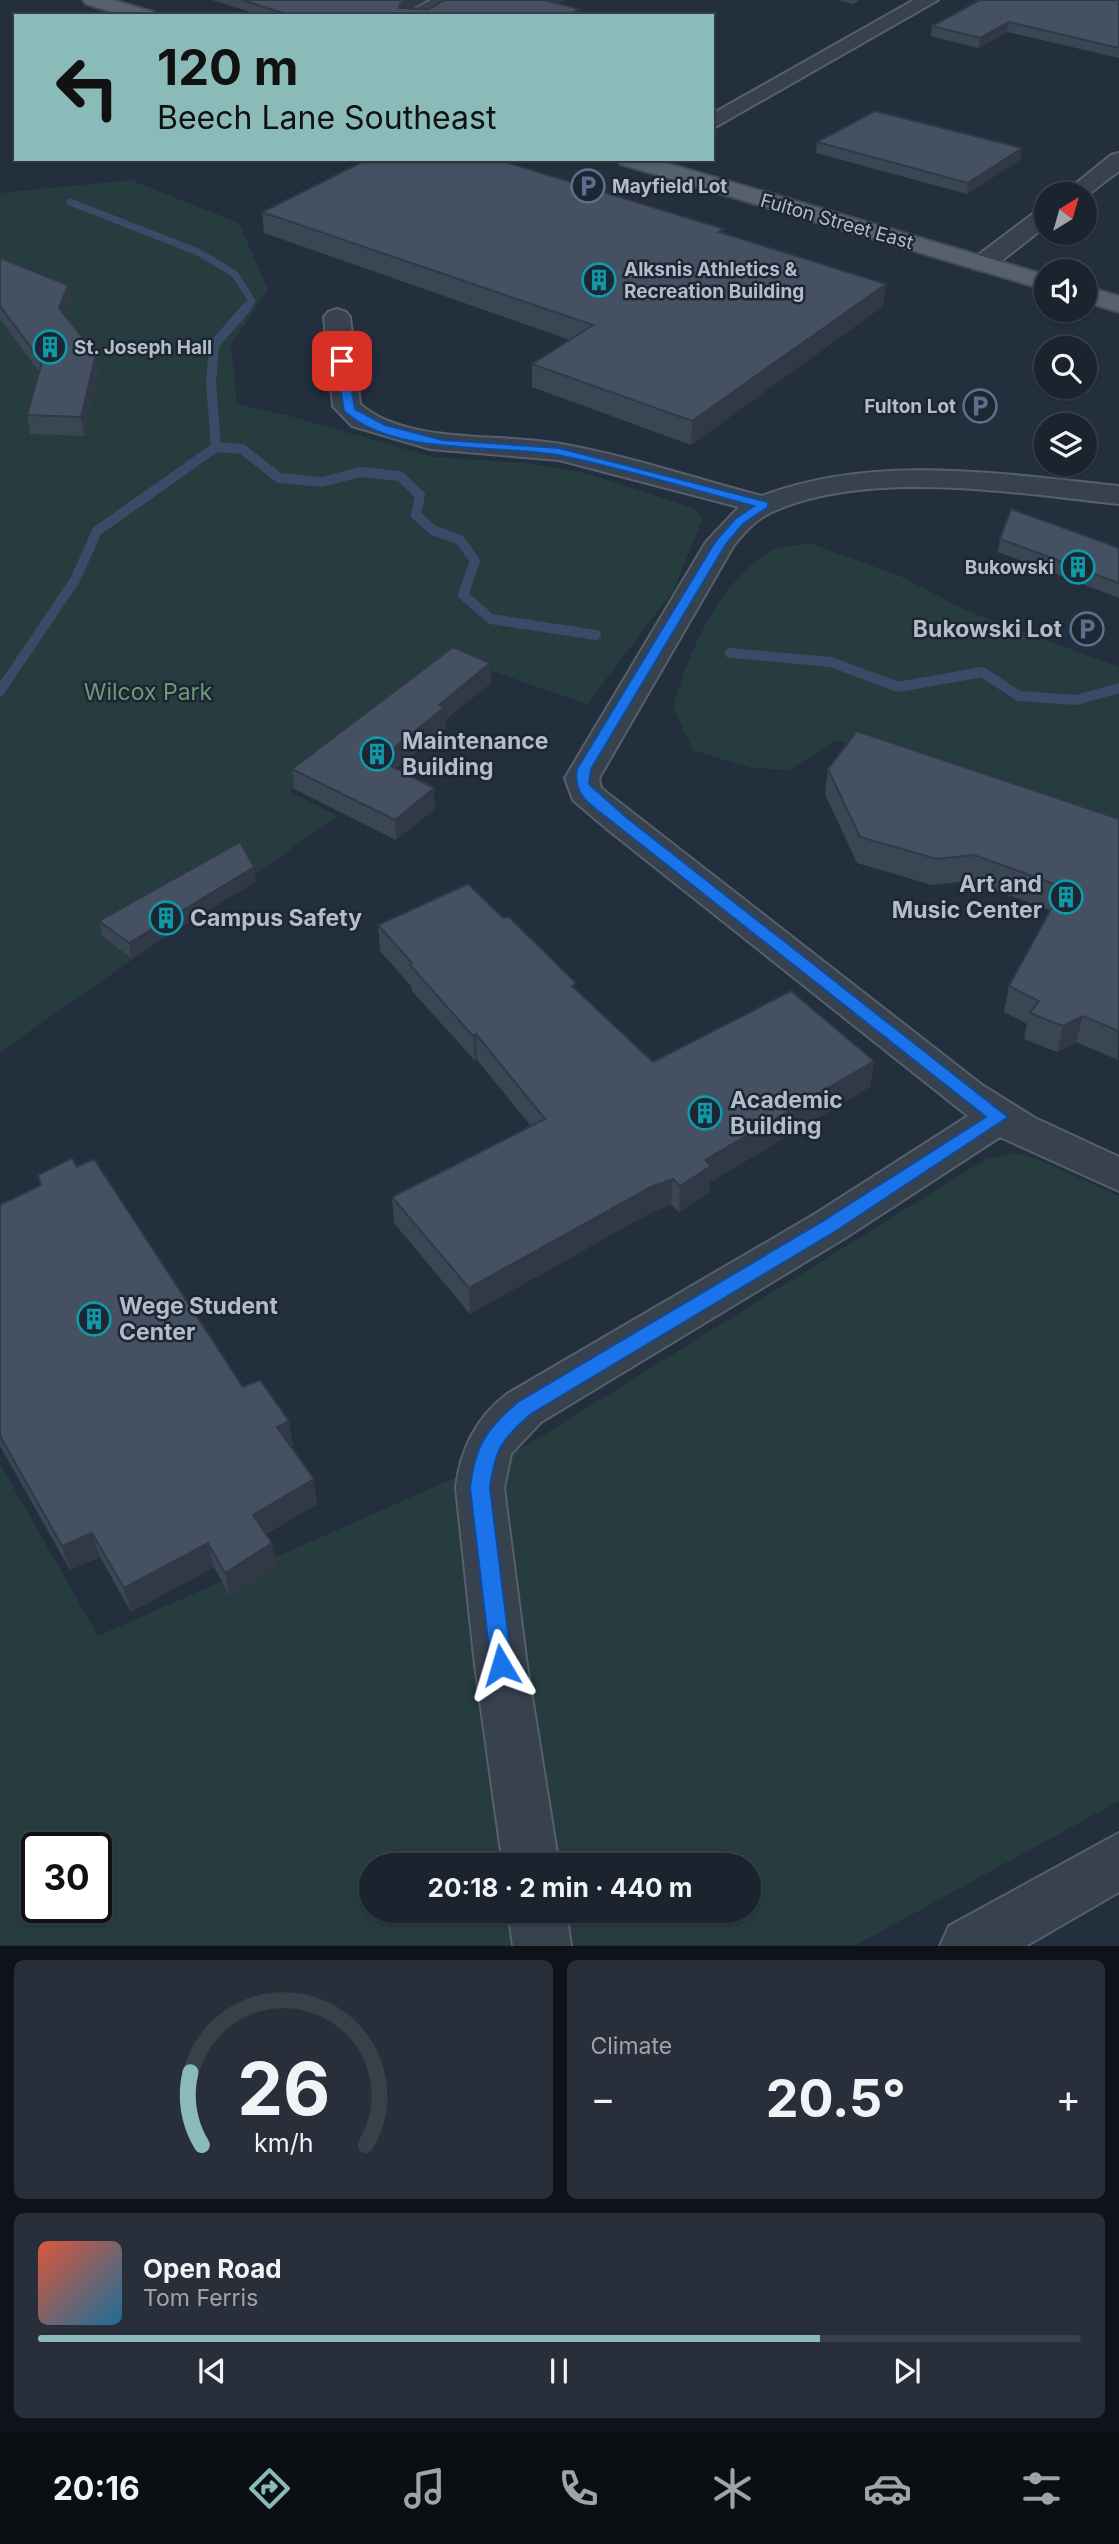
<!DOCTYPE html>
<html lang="en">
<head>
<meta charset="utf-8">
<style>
	body { margin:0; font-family:Inter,sans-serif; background:#282f3a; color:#f1f3f6; height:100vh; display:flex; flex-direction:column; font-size:26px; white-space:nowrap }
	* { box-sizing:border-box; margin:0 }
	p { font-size:23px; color:#a0a4aa }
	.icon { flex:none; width:38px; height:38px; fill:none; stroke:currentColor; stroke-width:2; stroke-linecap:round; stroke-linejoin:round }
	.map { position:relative; height:1946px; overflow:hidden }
	.panel { display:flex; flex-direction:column; gap:14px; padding:14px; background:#0f1319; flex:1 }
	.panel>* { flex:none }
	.banner { position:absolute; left:14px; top:14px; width:700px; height:147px; border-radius:0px; box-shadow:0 2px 5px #0004,0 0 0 2px #39404a; background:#8bbbb9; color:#111; overflow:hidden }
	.needle { width:46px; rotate:37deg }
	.tools { position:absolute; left:1034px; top:182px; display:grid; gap:14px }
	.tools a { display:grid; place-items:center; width:63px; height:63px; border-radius:50%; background:#1b232e; box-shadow:0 2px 5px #0004,0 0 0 2px #39404a; font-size:35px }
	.speed { position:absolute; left:21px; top:1832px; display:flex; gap:14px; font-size:35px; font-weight:700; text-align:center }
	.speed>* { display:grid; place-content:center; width:91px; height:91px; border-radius:50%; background:#1b232e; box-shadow:0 2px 5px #0004,0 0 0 2px #39404a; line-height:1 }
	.speed .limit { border:4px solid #111; border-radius:10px; background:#fff; color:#111 }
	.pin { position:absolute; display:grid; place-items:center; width:60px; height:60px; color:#fff; margin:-30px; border-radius:14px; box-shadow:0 4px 10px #0006 }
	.me { position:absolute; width:77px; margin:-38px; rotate:353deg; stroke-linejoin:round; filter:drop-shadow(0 0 5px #0008) }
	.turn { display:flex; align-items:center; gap:24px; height:147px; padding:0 28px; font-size:32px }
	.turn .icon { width:91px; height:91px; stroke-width:2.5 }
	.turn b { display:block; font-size:49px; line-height:60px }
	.big { font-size:52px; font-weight:700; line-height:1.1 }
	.panel .card { flex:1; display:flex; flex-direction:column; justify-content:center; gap:10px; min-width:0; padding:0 24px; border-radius:10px; background:#282f3a }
	.panel .dial { align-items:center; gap:0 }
	.dial svg { height:182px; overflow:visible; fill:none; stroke:#39404a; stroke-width:7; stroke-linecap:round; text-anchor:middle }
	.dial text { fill:#f1f3f6; stroke:none }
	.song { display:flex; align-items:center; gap:21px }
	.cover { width:84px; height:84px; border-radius:10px; background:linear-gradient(135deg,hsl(10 70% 55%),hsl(200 70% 35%)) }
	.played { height:7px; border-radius:4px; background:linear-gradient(90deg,#8bbbb9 75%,#39404a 75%) }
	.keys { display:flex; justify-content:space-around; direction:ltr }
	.heat { display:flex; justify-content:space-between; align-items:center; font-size:38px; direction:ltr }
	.panel .tiles { flex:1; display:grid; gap:14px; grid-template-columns:1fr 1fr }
	.card:last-child { grid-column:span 2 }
	.trip { position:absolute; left:359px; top:1853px; width:402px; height:70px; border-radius:35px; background:#1b232e; box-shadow:0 2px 5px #0004,0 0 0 2px #39404a; font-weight:700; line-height:70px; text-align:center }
	.menu { display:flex; height:112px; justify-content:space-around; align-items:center; background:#0b0e12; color:#a0a4aa }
	.menu .icon { width:49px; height:49px }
	.menu .current { color:#8bbbb9 }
	.menu b { font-size:32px; color:#f1f3f6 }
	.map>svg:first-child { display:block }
	.green { fill:#263c3f; fill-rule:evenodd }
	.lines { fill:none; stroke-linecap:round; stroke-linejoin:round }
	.stream-far1 { stroke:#394c67; stroke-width:7 }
	.stream { stroke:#394c67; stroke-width:10 }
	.minor-casing { stroke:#565f6c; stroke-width:4 }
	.primary-casing { stroke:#414a57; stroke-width:4 }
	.minor { fill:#38414e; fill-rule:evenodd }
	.primary { fill:#56606e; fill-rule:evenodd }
	.wall { fill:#3b4654 }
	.shaded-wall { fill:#303945 }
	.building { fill:#455162; stroke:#303945; stroke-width:2 }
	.route { fill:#1a73e8; stroke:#114b97; stroke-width:2 }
	.labels { text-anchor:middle; stroke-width:5; stroke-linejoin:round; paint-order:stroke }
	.far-poi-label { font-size:19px; font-weight:bold; fill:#b4bcc9; stroke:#1d2633; text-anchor:start }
	.far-street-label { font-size:19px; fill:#b4bcc9; stroke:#1d2633 }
	.poi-label { font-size:23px; font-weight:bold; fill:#b4bcc9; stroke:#1d2633; text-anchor:start }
	.park-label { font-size:23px; fill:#6b9a76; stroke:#1d2633 }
</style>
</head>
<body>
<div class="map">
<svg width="1119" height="1946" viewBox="0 0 1119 1946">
	<rect width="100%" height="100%" fill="#242f3e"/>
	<path class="green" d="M 131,180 L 239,223 L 268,290 L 231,344 L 237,404 L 290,416 L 433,457 L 526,463 L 585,473 L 690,507 L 697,511 L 702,520 L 674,590 L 587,704 L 460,660 L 289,791 L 338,816 L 0,1052 L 0,193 Z
		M 809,543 L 900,576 L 965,610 L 1119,667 L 1119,836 L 837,740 L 789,770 L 751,768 L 693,750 L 673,708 C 689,652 716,587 767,553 C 778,546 797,546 809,543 Z
		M 1015,1153 L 1037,1159 L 1119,1196 L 1119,1801 L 856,1945 L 0,1945 L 0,1464 L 98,1636 L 524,1447 L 986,1159 ZM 37,1848 L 96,1848 L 96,1908 L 37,1908 ZM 371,1866 L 749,1866 L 749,1911 L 371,1911 Z"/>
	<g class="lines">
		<path class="stream-far1" d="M 70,202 L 198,252 L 235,274 L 252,301 L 246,308"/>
		<path class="stream" d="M 247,307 L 214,345 L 211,382 L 216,447 L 242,449 L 279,478 L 322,482 L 360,472 L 400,476 L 420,495 L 416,515 L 433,530 L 460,540 L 475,561 L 463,595 L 491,619 L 596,635
			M 730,653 L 831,662 L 898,687 L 982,672 L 1019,696 L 1076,700 L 1119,688
			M 0,691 L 75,580 L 97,531 L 216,447"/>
		<defs>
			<path id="minor" d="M 431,0 L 457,0 L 428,16 L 402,16 Z
				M 914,0 L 938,0 L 712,129 L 712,114 Z
				M 1119,153 L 1119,171 L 1085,197 L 1085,194 L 1063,194 L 1111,155 Z
				M 1046,208 L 1046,226 L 991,269 L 973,269 L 970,264 L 973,259 L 1038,210 Z
				M 337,309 L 346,312 L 350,317 L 360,404 C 405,445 504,433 561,444 C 629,456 696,479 762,496 C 875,453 1002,474 1119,486 L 1119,504 C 1016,493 865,468 770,513 C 755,520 744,533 734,545 L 599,778 L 601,788 L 633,813 L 982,1085 L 1035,1118 L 1119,1157 L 1119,1191 L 1000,1137 L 845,1238 L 541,1422 L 511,1454 L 504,1488 L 527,1665 L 559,1866 L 503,1866 L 475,1665 L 456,1488 C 460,1450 477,1417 507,1394 L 815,1214 L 968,1116 L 607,829 L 573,800 L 565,778 L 706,542 L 739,507 L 559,460 L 430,449 L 352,426 L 333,406 L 324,317 L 328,312 Z
				M 1119,1833 L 1119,1892 L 1026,1946 L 940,1946 L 949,1926 Z
				M 508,1911 L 566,1911 L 571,1946 L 513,1946 Z"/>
			<path id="primary" d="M 83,0 L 113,0 L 153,12 L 156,16 L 125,16 L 86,4 Z
				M 617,159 L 653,159 L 1046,275 L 1046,290 L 620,164 Z
				M 1085,286 L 1119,296 L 1119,312 L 1085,302 Z"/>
		</defs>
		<use href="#minor" class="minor-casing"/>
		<use href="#primary" class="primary-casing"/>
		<use href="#minor" class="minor"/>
		<use href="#primary" class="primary"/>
	</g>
	<path class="wall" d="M 212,0 L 426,0 L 410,8 L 429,9 L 445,0 L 565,0 L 557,4 L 580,16 L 263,16 Z
		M 837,0 L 859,0 L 853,4 Z
		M 1119,0 L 1119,58 L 1007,32 L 978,48 L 931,36 L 932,26 Z
		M 817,142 L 1022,148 L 1020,160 L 967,194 L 816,153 Z
		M 262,212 L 724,233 L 886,284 L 883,306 L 691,445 L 532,387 L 532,364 L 570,340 L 264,233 Z
		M 0,258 L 68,285 L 71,303 L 66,316 L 96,354 L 99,372 L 84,436 L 30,434 L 27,415 L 39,372 L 0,319 Z
		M 1000,539 L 1119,548 L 1119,598 L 998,552 Z
		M 490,663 L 491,683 L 445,720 L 446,727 L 395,769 L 435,809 L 396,840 L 294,789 L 292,769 Z
		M 828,769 L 1119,819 L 1118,1060 L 1076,1042 L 1057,1052 L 1024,1039 L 1027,1024 L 1004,1012 L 1009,986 L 1050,910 L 969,881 L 932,885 L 857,863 L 825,794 Z
		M 256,881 L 131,958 L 102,936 L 99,921 Z
		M 378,925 L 576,990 L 653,1062 L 874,1061 L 870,1087 L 710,1182 L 709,1192 L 679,1212 L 671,1205 L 650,1213 L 470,1314 L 394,1223 L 392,1197 L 531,1126 L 477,1060 L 475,1061 L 412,991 L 411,986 L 380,951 Z
		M 77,1167 L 243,1387 L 289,1421 L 293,1446 L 291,1447 L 317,1504 L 266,1534 L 277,1567 L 230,1597 L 214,1567 L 131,1612 L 100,1557 L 70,1570 L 0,1446 L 0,1205 Z"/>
	<path class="shaded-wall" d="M 408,0 L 426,0 L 401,14 L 399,8 L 400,4 Z
		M 544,0 L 565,0 L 544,10 Z
		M 580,9 L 580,16 L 567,16 Z
		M 1009,22 L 1007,32 L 978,48 L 980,38 Z
		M 1022,148 L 1020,160 L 967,194 L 968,183 Z
		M 886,284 L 883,306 L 691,445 L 692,421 Z
		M 68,285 L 71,303 L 62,326 L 59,308 Z
		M 96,354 L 99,372 L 84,436 L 81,417 Z
		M 490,663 L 491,683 L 445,720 L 446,727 L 381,780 L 379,760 L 439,705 Z
		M 434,788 L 435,809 L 396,840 L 395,820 Z
		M 254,867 L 256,881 L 131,958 L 129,943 Z
		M 1083,1016 L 1076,1042 L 1057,1052 L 1063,1026 Z
		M 476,1034 L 477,1060 L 475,1061 L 473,1036 Z
		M 874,1061 L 870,1087 L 710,1182 L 709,1192 L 679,1212 L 680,1186 L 705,1160 Z
		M 673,1179 L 671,1205 L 650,1213 L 470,1314 L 469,1288 L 651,1187 Z
		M 289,1421 L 293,1446 L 281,1451 L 277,1427 Z
		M 314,1479 L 317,1504 L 257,1539 L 253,1515 Z
		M 92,1533 L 100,1557 L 70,1570 L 62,1546 Z
		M 208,1543 L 214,1567 L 131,1612 L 124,1588 Z
		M 272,1543 L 277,1567 L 230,1597 L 225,1573 Z"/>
	<path class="building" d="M 242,0 L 408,0 L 400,4 L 399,8 L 429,9 L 445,0 L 544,0 L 580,9 L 567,16 L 293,16 Z
		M 980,0 L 1119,0 L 1119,48 L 1009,22 L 980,38 L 932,26 Z
		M 875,111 L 1022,148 L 968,183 L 817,142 Z
		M 368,159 L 496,159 L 724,229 L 719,232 L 886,284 L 692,421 L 532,364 L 593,325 L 262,212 Z
		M 0,258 L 68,285 L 59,308 L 96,354 L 81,417 L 27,415 L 42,362 L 0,306 Z
		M 1011,509 L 1119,548 L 1119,583 L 1000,539 Z
		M 453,647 L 490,663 L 439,705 L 445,707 L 379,760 L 434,788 L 395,820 L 292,769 Z
		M 857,731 L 1119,819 L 1119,1031 L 1083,1016 L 1063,1026 L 1030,1013 L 1039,1001 L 1009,986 L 1063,887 L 974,855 L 937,859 L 860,837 L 828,769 Z
		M 240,842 L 254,867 L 129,943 L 99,921 Z
		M 468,884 L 503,918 L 509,917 L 576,983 L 572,986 L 653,1062 L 791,991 L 874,1061 L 705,1160 L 711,1166 L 680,1186 L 673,1179 L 651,1187 L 469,1288 L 392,1197 L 545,1119 L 476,1034 L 473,1036 L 410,965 L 412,963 L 378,925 Z
		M 72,1158 L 77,1167 L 94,1159 L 243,1387 L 260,1380 L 289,1421 L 277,1427 L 314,1479 L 253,1515 L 272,1543 L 225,1573 L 208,1543 L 124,1588 L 92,1533 L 62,1546 L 0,1436 L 0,1205 L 41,1185 L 38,1175 Z"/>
	<path class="route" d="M 342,358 L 347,361 L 355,409 L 385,425 L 443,440 L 559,448 L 768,502 L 768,507 L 743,524 L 726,544 L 591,769 L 589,784 L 626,817 L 1008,1117 L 836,1231 L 531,1414 C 502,1439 495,1449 490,1488 L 512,1665 L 509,1672 L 501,1675 L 494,1672 L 491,1665 L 470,1488 C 475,1446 486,1429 518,1402 L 823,1221 L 986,1117 L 615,824 C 595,807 572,798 577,769 L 715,542 L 735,519 L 754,506 C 690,489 626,469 562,456 C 500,443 395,458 344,411 L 336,361 Z"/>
	<defs>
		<symbol id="parking-ring" viewBox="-11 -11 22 22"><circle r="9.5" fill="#1d2633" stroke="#5c6f8a" stroke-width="1.5"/><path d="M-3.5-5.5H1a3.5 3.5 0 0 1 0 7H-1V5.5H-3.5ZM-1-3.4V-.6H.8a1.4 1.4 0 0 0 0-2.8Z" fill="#5c6f8a"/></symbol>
		<symbol id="building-ring" viewBox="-11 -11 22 22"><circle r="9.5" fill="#1d2633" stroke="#0f9aa8" stroke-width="1.5"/><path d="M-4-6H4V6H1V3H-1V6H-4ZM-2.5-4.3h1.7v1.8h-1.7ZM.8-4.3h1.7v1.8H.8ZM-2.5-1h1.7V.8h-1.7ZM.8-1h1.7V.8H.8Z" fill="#0f9aa8"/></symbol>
	</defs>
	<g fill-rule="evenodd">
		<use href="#parking-ring" x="569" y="167" width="38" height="38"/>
		<use href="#building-ring" x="580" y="261" width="38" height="38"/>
		<use href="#building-ring" x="31" y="328" width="38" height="38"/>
		<use href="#parking-ring" x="961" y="387" width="38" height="38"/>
		<use href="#building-ring" x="1059" y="548" width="38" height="38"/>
		<use href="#parking-ring" x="1068" y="610" width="38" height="38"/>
		<use href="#building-ring" x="358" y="735" width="38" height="38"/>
		<use href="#building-ring" x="1047" y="878" width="38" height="38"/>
		<use href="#building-ring" x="147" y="899" width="38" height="38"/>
		<use href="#building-ring" x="686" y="1094" width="38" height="38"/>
		<use href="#building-ring" x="75" y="1300" width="38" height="38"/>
	</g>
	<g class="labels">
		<g class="far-poi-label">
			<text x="612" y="193">Mayfield Lot</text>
			<text x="624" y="276">Alksnis Athletics &amp;<tspan x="624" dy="22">Recreation Building</tspan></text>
			<text x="74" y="354">St. Joseph Hall</text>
			<text x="956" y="413" text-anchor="end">Fulton Lot</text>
			<text x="1054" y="574" text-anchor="end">Bukowski</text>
		</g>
		<g class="far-street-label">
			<text transform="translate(837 221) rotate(16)" y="7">Fulton Street East</text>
		</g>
		<g class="poi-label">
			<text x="1062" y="637" text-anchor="end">Bukowski Lot</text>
			<text x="402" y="749">Maintenance<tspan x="402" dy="26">Building</tspan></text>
			<text x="1042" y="892" text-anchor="end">Art and<tspan x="1042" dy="26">Music Center</tspan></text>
			<text x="190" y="926">Campus Safety</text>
			<text x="730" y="1108">Academic<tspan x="730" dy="26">Building</tspan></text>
			<text x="119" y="1314">Wege Student<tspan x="119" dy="26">Center</tspan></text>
		</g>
		<g class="park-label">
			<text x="148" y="700">Wilcox Park</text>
		</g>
	</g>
</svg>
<div class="tools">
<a><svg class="needle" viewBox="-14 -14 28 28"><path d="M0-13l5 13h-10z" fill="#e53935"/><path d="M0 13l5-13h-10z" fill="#a0a4aa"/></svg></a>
<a><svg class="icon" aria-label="sound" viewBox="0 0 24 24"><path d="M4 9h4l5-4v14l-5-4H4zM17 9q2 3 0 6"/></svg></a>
<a><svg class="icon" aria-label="search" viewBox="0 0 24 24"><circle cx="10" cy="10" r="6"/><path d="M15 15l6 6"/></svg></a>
<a><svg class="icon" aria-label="layers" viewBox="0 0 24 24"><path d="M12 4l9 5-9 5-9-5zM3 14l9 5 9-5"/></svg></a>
</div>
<div class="speed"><div class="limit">30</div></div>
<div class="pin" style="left:342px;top:361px;background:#d93025"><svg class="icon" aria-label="arrive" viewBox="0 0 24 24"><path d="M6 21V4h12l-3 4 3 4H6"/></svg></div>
<svg class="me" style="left:501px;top:1665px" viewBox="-20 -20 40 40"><path d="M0-17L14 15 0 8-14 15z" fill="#1a73e8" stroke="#fff" stroke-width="4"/></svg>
<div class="trip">20:18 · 2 min · 440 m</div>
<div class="banner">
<div class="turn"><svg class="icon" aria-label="left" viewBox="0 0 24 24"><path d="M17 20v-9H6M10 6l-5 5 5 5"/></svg><div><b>120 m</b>Beech Lane Southeast</div></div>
</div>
</div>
<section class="panel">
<div class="tiles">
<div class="card dial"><svg viewBox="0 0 100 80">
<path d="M14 69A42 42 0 1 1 86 69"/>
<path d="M14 69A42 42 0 0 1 9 37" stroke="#8bbbb9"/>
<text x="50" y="56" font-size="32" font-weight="700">26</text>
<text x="50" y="72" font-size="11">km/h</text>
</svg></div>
<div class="card"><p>Climate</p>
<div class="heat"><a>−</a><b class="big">20.5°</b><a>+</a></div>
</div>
<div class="card">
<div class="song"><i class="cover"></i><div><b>Open Road</b><p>Tom Ferris</p></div></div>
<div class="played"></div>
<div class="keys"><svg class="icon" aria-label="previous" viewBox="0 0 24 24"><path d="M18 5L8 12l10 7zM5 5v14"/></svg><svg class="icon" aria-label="pause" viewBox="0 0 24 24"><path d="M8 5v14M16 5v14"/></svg><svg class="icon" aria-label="next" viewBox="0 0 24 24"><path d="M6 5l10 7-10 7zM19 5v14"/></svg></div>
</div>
</div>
</section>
<nav class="menu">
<b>20:16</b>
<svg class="icon current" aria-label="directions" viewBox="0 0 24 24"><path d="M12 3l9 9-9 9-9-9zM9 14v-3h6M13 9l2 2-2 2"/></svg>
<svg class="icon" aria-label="music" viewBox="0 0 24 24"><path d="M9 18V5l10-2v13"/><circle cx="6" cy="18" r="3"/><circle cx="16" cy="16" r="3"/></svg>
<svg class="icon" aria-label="phone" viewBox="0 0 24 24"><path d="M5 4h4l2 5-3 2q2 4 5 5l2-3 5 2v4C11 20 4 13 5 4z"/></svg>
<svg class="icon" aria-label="climate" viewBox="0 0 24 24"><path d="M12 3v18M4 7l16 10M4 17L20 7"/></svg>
<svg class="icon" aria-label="car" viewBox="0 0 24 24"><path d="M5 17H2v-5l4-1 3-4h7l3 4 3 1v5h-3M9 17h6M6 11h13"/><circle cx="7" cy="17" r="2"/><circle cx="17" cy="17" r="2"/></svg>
<svg class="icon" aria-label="filters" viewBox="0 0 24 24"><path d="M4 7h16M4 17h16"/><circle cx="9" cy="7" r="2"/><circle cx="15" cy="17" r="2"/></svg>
</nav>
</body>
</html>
